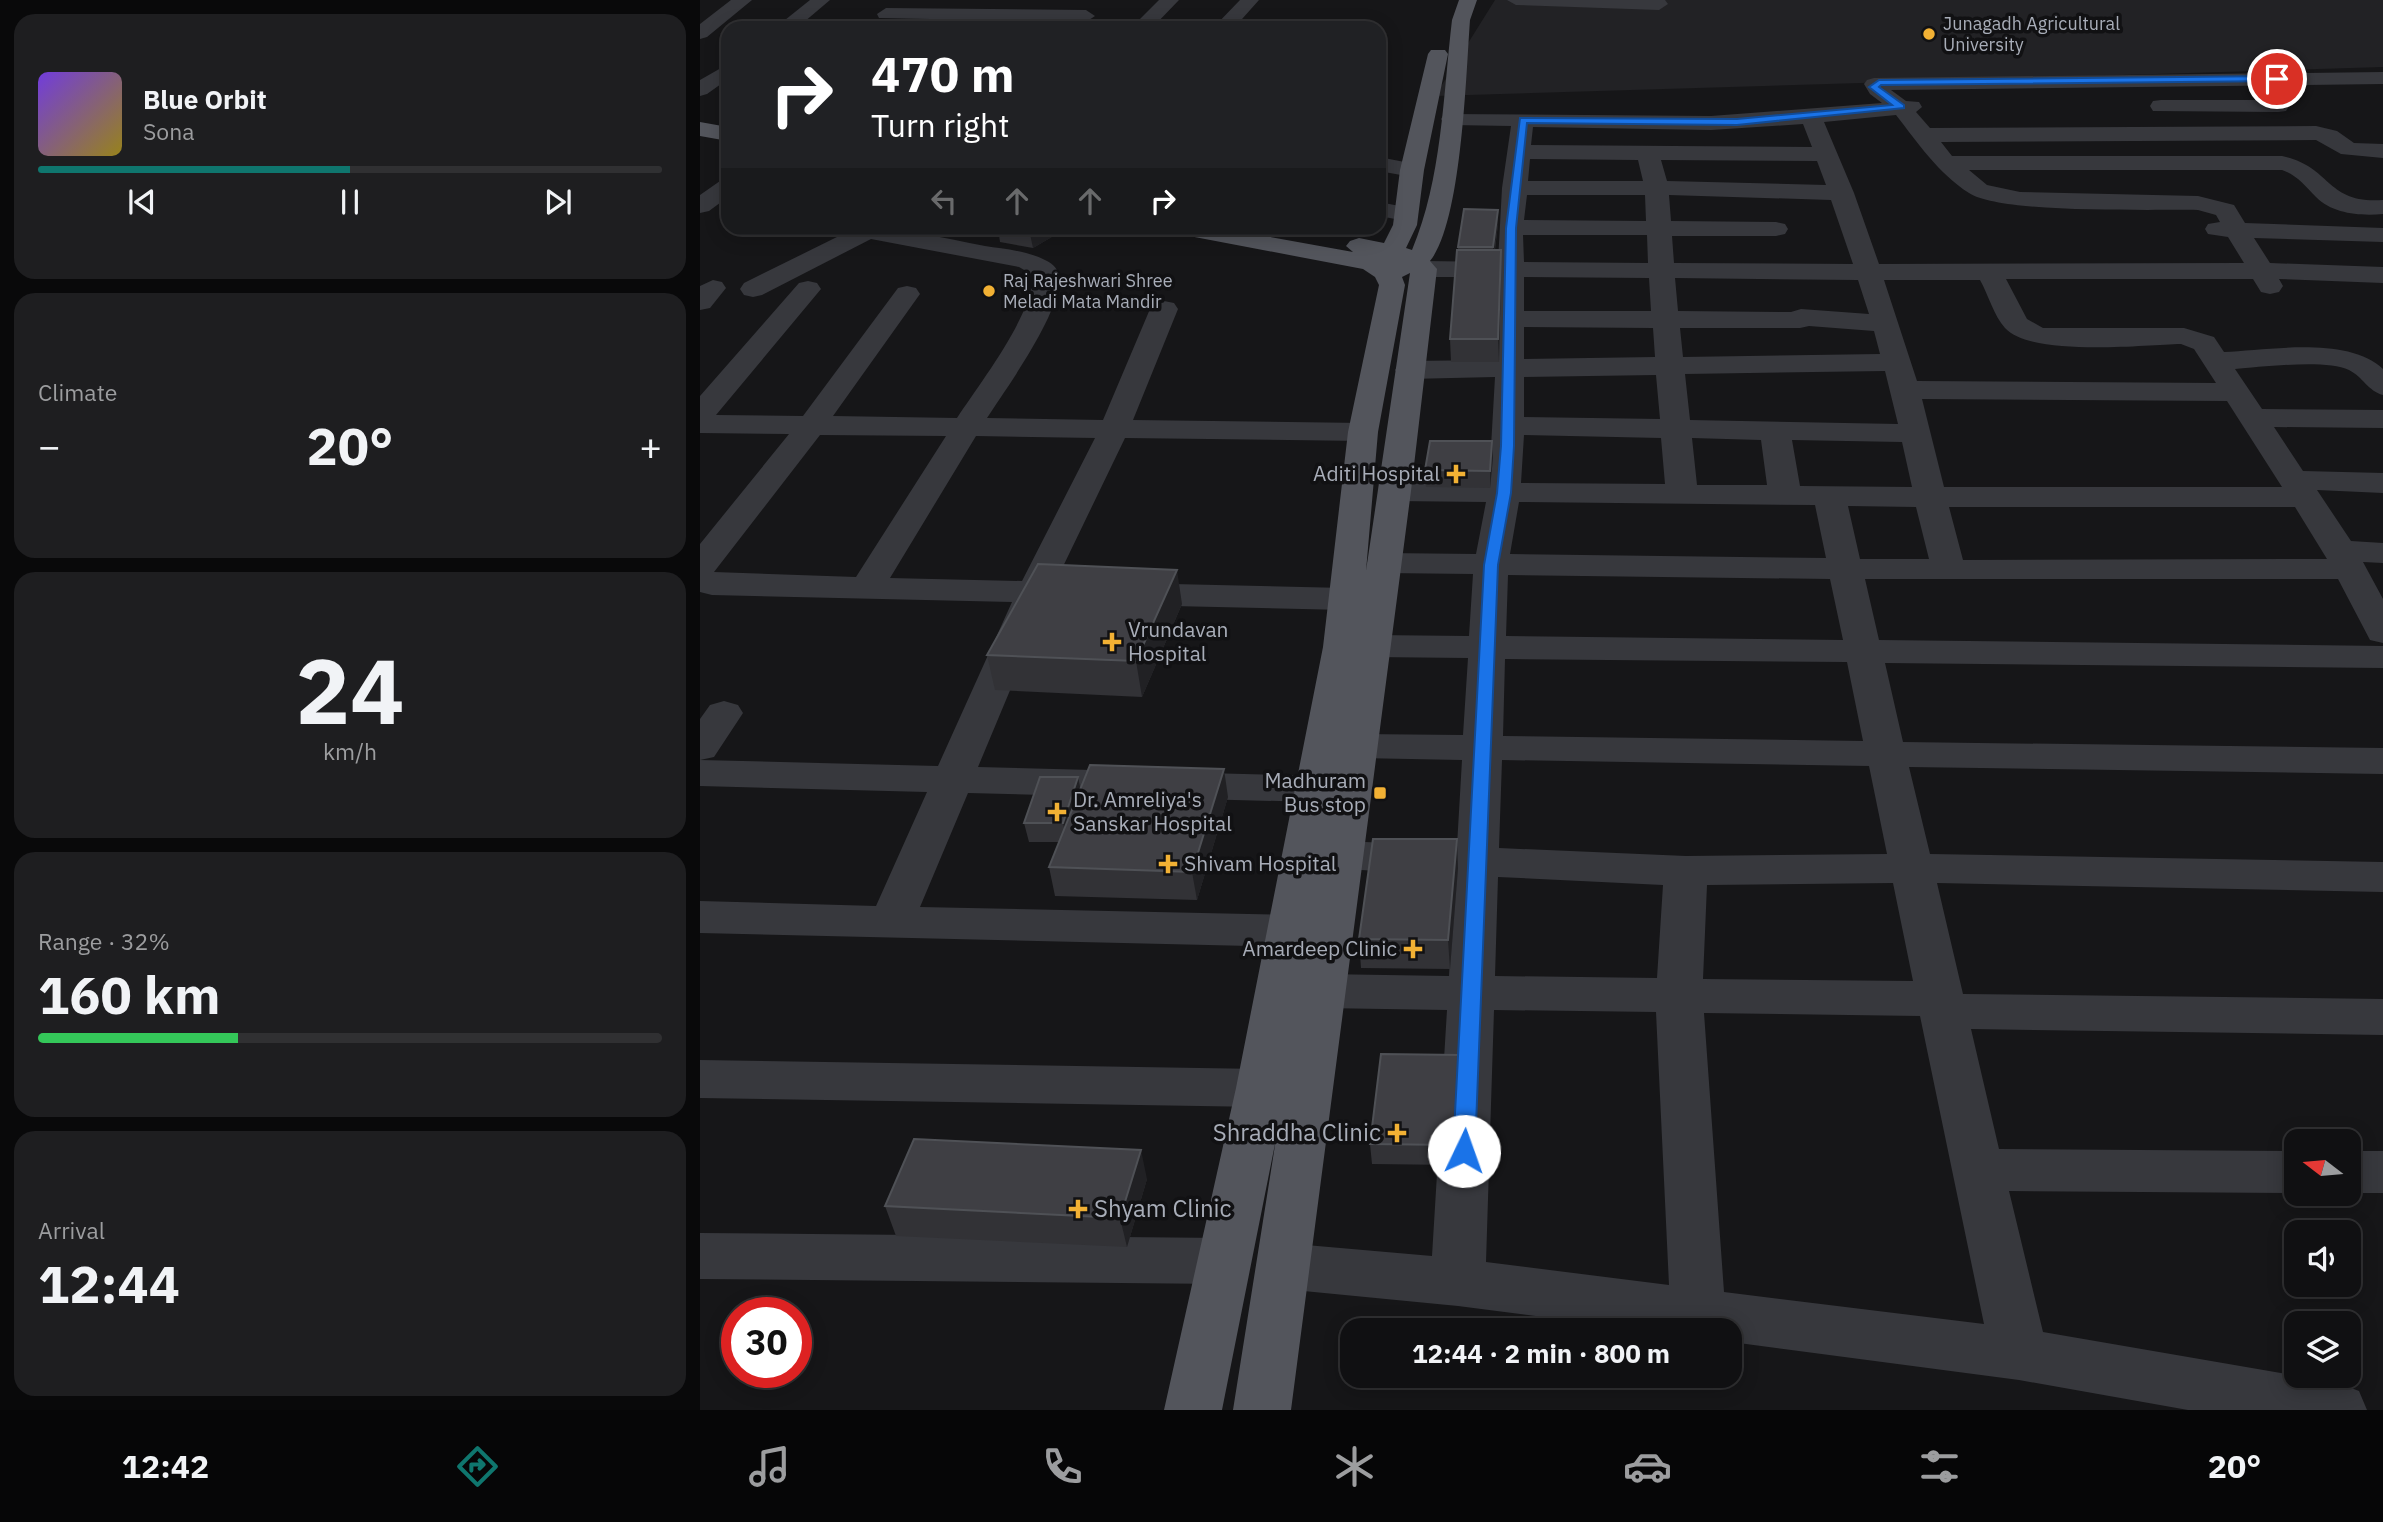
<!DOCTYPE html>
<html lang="en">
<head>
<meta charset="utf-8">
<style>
	body { margin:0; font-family:"IBM Plex Sans",sans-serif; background:#1e1e20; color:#f1f3f6; height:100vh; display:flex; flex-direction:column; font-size:26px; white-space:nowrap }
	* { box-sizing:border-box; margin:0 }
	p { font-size:23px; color:#9c9d9f }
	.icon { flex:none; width:38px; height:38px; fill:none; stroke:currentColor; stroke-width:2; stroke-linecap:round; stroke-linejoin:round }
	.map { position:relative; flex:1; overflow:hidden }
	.sheet { display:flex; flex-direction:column; gap:14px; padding:14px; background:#09090a; width:700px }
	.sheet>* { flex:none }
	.banner { position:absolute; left:21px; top:21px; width:665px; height:214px; border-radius:21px; box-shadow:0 4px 18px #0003,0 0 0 2px #303032; background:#202124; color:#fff; overflow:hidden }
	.needle { width:46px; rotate:286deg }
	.fabs { position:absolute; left:1584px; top:1129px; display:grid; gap:14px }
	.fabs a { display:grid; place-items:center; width:77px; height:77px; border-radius:14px; background:#101012; box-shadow:0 4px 18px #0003,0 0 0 2px #303032; font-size:35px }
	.speed { position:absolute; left:21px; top:1297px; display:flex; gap:14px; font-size:35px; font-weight:700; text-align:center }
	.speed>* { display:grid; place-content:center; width:91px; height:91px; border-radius:50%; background:#101012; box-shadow:0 4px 18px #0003,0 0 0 2px #303032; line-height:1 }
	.speed .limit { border:10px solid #d22; background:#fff; color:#111 }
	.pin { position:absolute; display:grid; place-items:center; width:60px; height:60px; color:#fff; margin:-30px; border:4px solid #fff; border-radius:50%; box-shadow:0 2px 7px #0007 }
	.me { position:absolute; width:77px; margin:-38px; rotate:3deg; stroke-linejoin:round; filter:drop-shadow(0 0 5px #0008) }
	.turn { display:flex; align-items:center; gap:24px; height:147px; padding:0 35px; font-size:32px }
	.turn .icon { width:91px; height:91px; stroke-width:2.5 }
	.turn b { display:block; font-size:49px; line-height:60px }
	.lanes { display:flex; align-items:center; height:66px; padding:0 35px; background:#0003; justify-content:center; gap:35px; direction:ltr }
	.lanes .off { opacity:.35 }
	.big { font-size:52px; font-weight:700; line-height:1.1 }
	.sheet .tile { flex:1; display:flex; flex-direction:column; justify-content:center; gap:10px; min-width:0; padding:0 24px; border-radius:21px; background:#1e1e20 }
	.sheet .dial { align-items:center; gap:0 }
	.dial b { font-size:91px; line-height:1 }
	.song { display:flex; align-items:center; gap:21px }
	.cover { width:84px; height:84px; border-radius:10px; background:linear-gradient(135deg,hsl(260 70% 55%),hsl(50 70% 35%)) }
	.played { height:7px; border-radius:4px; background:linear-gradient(90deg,#0f766e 50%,#303032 50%) }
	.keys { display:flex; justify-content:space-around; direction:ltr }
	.heat { display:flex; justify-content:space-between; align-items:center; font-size:38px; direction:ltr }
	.charge { height:10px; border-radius:5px; background:linear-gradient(90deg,#34c759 32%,#303032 0) }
	.trip { position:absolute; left:640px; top:1318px; width:402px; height:70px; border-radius:21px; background:#101012; box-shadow:0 4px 18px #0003,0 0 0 2px #303032; font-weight:700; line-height:70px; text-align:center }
	.dock { display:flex; height:112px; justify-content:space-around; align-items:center; background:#060607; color:#9c9d9f }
	.dock .icon { width:49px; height:49px }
	.dock .active { color:#0f766e }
	.dock b { font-size:32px; color:#f1f3f6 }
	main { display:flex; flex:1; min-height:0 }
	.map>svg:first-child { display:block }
	.built { fill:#222225 }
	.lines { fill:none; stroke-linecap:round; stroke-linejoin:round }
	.minor { fill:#37383d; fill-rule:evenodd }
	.major { fill:#53555c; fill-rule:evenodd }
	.wall { fill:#323236 }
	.shaded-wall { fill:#212124 }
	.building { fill:#3f3f44; stroke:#4f5156; stroke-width:2 }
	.route { fill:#1a73e8; stroke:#114b97; stroke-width:2 }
	.poi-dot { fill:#f2b134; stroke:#111113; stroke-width:2.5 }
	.labels { text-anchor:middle; stroke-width:7; stroke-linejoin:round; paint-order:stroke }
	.far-poi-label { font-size:18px; fill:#a8adb8; stroke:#111113; text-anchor:start }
	.poi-label { font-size:21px; fill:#a8adb8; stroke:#111113; text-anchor:end }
	.near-poi-label { font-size:24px; fill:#a8adb8; stroke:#111113; text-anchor:end }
</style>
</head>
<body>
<main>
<section class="sheet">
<div class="tile">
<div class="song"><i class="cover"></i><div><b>Blue Orbit</b><p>Sona</p></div></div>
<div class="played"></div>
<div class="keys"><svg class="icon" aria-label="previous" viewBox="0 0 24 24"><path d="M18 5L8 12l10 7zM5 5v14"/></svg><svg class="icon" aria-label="pause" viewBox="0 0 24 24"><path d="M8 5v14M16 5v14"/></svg><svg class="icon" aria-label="next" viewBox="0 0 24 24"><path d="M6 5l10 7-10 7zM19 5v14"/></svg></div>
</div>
<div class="tile"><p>Climate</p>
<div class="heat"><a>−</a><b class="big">20°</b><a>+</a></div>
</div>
<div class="tile dial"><b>24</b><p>km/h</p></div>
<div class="tile"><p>Range · 32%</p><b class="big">160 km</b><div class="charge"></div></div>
<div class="tile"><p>Arrival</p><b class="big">12:44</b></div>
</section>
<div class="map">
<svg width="1683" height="1410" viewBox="0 0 1683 1410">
	<rect width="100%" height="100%" fill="#161618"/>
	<path class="built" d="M 795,0 L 1683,0 L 1683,67 L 735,96 Z"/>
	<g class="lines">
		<path class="minor" d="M 31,0 L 52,0 L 7,37 L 0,39 L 0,24 Z
			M 110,0 L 130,0 L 97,28 L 75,28 Z
			M 459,0 L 479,0 L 452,28 L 431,28 Z
			M 540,0 L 559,0 L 534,28 L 513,28 Z
			M 807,0 L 965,0 L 968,4 L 959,10 L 816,5 Z
			M 186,8 L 386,10 L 395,16 L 386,22 L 179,18 L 177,14 Z
			M 28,64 L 28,79 L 7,94 L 0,96 L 0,80 Z
			M 1683,72 L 1683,84 L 1191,90 L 1206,101 L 1219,102 L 1222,107 L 1216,112 L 1230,128 L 1616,126 L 1637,131 L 1654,143 L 1683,144 L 1683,158 L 1641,154 L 1616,140 L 1241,142 L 1252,156 L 1582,156 C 1632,166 1625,204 1683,200 L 1683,214 C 1660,216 1633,214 1616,197 C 1605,186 1597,175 1582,170 L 1269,170 L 1287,185 L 1320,192 L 1498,196 L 1534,205 L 1545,223 L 1683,228 L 1683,242 L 1554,238 L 1570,263 L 1683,267 L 1683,283 L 1579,279 L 1583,286 L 1579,292 L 1570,294 L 1561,292 L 1553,279 L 1306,279 L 1327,319 L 1343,328 L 1484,328 L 1514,337 L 1524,352 C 1569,350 1648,336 1683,369 L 1683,395 C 1668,391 1663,377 1649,370 C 1626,359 1562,367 1535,369 L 1562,409 L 1683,410 L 1683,428 L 1574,427 L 1603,471 L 1683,473 L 1683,493 L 1617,490 L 1651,541 L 1683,543 L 1683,563 L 1663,562 L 1683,599 L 1683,643 L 1670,640 L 1638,579 L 1165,579 L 1179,640 L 1683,646 L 1683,668 L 1185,663 L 1203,742 L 1683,748 L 1683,774 L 1209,767 L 1230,854 L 1683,862 L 1683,892 L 1237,883 L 1263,994 L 1683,999 L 1683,1035 L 1271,1029 L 1299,1149 L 1596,1151 L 1596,1193 L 1309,1191 L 1343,1332 L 1638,1383 L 1659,1391 L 1667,1410 L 1488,1410 L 1319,1380 L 1031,1342 L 1031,1330 L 943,1330 L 758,1306 L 583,1289 L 564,1282 L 556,1266 L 564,1250 L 583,1243 L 732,1256 L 747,1010 L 622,1008 L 605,1003 L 599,991 L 605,979 L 622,974 L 749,976 L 755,875 L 642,869 L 627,865 L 621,855 L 627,845 L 642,841 L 757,846 L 762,760 L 658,758 L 644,755 L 638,746 L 644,737 L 658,734 L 763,735 L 768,658 L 672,657 L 659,654 L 654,646 L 659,638 L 672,635 L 769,636 L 773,574 L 684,573 L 672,570 L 667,563 L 672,556 L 684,553 L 776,554 L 786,502 L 695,501 L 684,498 L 679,491 L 684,484 L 695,481 L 789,482 L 795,377 L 709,379 L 699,376 L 695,370 L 699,364 L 709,361 L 795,360 L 797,277 L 724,277 L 715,275 L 711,269 L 715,263 L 724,261 L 798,262 L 802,188 L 811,126 L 752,125 L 744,124 L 741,119 L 744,114 L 1011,116 L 1182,103 L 1170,94 L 1164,84 L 1167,80 L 1174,78 ZM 1196,115 C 1218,143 1238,173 1269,193 C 1300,214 1453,209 1498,210 L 1516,215 L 1520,222 L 1508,224 L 1505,229 L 1508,234 L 1528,237 L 1544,263 L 1179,264 L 1154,193 L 1124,122 ZM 1103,124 L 1112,147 L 831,145 L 833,127 L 1011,130 ZM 830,159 L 938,160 L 943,181 L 828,181 ZM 961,160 L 1117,161 L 1126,185 L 967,181 ZM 827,195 L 945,195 L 946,221 L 824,220 ZM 969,195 L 1131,200 L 1153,264 L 974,263 L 972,236 L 1076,236 L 1085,234 L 1088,229 L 1085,224 L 1076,222 L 971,221 ZM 823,235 L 947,235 L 948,263 L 824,262 ZM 824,277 L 949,278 L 951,311 L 824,311 ZM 975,278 L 1158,280 L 1169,314 L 1101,309 L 1091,312 L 978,311 ZM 1184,280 L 1280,280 C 1288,294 1294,316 1305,328 C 1331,357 1442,345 1481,344 L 1494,349 L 1516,383 L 1217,381 ZM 1109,326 L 1174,331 L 1180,354 L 983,357 L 980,328 L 1100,328 ZM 824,327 L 953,328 L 955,357 L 824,359 ZM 1185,371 L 1198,424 L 990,420 L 985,374 ZM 956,375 L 960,419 L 824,417 L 824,377 ZM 1222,399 L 1527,401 L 1582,487 L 1244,487 ZM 824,435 L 961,438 L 965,484 L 821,483 ZM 992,438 L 1061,440 L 1067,485 L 997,485 ZM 1092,440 L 1202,442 L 1212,487 L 1100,486 ZM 819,502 L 1115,505 L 1126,558 L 810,554 ZM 1148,506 L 1216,507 L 1229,559 L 1160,559 ZM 1249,507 L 1595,507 L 1627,559 L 1263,560 ZM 808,575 L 1130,579 L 1143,640 L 806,636 ZM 805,659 L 1147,662 L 1163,741 L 803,736 ZM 802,760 L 1169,766 L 1187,854 L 986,856 L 799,848 ZM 798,877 L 963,885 L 957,978 L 795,976 ZM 1193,883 L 1213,981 L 1003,979 L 1007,885 ZM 794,1010 L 956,1012 L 969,1285 L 786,1262 ZM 1004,1013 L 1220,1016 L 1284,1324 L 1024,1292 Z
			M 1461,100 L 1578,100 L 1586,101 L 1589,106 L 1586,111 L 1578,112 L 1453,111 L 1450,106 L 1453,101 Z
			M 679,157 L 720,165 L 724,170 L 720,175 L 712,177 L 679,171 Z
			M 28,179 L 28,197 L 9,211 L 0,213 L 0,195 L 20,181 Z
			M 679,202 L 715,209 L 718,214 L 715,219 L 706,221 L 679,216 Z
			M 138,228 C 187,223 237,237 285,246 C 305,249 329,251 347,261 C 353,264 359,270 359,277 C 362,312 307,387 287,418 L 403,420 L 450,309 L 454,303 L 464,301 L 474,303 L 478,309 L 433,420 L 663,423 L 674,425 L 678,432 L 674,439 L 663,441 L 425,438 L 356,581 L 369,585 L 375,592 L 369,599 L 347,602 L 278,767 L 615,776 L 629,780 L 635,789 L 629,798 L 615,802 L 268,793 L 220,907 L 591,915 L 607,920 L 613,931 L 607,942 L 591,947 L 0,933 L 0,901 L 176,906 L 227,792 L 0,786 L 0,719 L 10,705 L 24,701 L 38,705 L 43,713 L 14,757 L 0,760 L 238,766 L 312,602 L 12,595 L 0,592 L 0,544 L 89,434 L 0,433 L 0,396 L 99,283 L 108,281 L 117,283 L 121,289 L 16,415 L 103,416 L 198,288 L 207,286 L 216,288 L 220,294 L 133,416 L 257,418 C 281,381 332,317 333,275 L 319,267 L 171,239 L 62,295 L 53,297 L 44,295 L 40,289 L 44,283 L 143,234 ZM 120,435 L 246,436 L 156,577 L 14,572 ZM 276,436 L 395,438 L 322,581 L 190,578 Z
			M 13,280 L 22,282 L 26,288 L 10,308 L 0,310 L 0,286 Z
			M 428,583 L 645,588 L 658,591 L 663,599 L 658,607 L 645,610 L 428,605 L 416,601 L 410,594 L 416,587 Z
			M 0,1060 L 561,1069 L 579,1074 L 586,1088 L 579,1102 L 561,1107 L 0,1098 Z
			M 1648,1151 L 1683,1151 L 1683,1193 L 1648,1193 Z
			M 0,1233 L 524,1238 L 543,1245 L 551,1261 L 543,1277 L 524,1284 L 0,1279 Z"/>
		<path class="major" d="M 759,0 L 777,0 L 770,20 C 766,74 762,222 730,261 L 737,269 L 711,491 L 591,1410 L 533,1410 L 576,1139 L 522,1410 L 464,1410 L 536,1088 L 623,647 L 648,432 L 679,285 L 675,277 L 663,269 L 484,235 L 475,233 L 472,228 L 521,228 L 653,252 L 646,246 L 650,241 L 659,238 L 684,243 L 693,225 L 700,170 L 728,54 L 731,50 L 745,50 L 748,54 L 724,170 L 717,225 L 706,248 L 712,250 C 742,179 743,96 752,20 ZM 710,273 L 666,571 L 678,432 L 705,285 L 702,277 Z
			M 0,122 L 28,127 L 28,141 L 0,136 Z"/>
	</g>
	<path class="wall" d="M 798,224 L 795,250 L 801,272 L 799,362 L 751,362 L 750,339 L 758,247 Z
		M 298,228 L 367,228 L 333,248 L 300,242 Z
		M 793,458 L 790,488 L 726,487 L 725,470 Z
		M 482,604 L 442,697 L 295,690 L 287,655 Z
		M 381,789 L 528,797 L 497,900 L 355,896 L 349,867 L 359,842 L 329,842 L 324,823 Z
		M 758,868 L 750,969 L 661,968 L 659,939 Z
		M 761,1075 L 755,1165 L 672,1164 L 670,1144 Z
		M 447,1179 L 427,1247 L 196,1236 L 185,1206 Z"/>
	<path class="shaded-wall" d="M 798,210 L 798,224 L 793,262 L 793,247 Z
		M 341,228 L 367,228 L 333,248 L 330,234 Z
		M 801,250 L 801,272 L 799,362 L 798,339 Z
		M 792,441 L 793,458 L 790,488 L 790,471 Z
		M 477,570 L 482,604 L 442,697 L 436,661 Z
		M 524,769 L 528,797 L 497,900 L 492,872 Z
		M 378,777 L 382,796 L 367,842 L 363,823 Z
		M 757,839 L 758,868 L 750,969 L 748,940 Z
		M 760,1055 L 761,1075 L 755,1165 L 754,1145 Z
		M 441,1150 L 447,1179 L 427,1247 L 420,1218 Z"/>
	<path class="building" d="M 764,209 L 798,210 L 793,247 L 758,247 Z
		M 298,228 L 341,228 L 330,234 Z
		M 757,250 L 801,250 L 798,339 L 750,339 Z
		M 730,441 L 792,441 L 790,471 L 725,470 Z
		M 338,564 L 477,570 L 436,661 L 287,655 Z
		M 390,765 L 524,769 L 492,872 L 349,867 Z
		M 340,777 L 378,777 L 363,823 L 324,823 Z
		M 673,839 L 757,839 L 748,940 L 659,939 Z
		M 681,1054 L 760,1055 L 754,1145 L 670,1144 Z
		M 214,1139 L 441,1150 L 420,1218 L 185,1206 Z"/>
	<path class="route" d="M 1577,76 L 1580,81 L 1181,85 L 1179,87 L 1204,105 L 1204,108 L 1037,125 L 827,123 L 816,228 L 814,446 L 811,493 L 798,565 L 775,1151 L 772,1157 L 764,1159 L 757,1157 L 753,1151 L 784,565 L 797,493 L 801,446 L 806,228 L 820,118 L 1037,119 L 1192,105 L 1169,87 L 1179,80 Z"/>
	<g class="poi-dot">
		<circle cx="1229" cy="34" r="7"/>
		<circle cx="289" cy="291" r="7"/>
		<path d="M752.5 463.5h7v7h7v7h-7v7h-7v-7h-7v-7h7z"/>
		<path d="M408.5 631.5h7v7h7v7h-7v7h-7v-7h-7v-7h7z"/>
		<rect x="673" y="786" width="14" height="14" rx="3.5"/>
		<path d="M353.5 801.5h7v7h7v7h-7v7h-7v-7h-7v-7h7z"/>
		<path d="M464.5 853.5h7v7h7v7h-7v7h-7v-7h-7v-7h7z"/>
		<path d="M709.5 938.5h7v7h7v7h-7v7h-7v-7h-7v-7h7z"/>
		<path d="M693.5 1122.5h7v7h7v7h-7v7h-7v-7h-7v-7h7z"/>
		<path d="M374.5 1198.5h7v7h7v7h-7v7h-7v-7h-7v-7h7z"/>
	</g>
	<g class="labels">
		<g class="far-poi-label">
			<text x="1243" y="30">Junagadh Agricultural<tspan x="1243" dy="21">University</tspan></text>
			<text x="303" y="287">Raj Rajeshwari Shree<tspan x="303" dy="21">Meladi Mata Mandir</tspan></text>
		</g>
		<g class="poi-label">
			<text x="740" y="481">Aditi Hospital</text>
			<text x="428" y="637" text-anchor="start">Vrundavan<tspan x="428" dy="24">Hospital</tspan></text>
			<text x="666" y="788">Madhuram<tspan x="666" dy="24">Bus stop</tspan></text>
			<text x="373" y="807" text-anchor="start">Dr. Amreliya's<tspan x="373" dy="24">Sanskar Hospital</tspan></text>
			<text x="484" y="871" text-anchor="start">Shivam Hospital</text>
			<text x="697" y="956">Amardeep Clinic</text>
		</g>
		<g class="near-poi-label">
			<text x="681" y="1141">Shraddha Clinic</text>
			<text x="394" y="1217" text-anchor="start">Shyam Clinic</text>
		</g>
	</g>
</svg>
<div class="fabs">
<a><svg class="needle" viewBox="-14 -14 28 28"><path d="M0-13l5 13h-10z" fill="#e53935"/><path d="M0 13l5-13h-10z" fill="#9c9d9f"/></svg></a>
<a><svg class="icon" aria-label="sound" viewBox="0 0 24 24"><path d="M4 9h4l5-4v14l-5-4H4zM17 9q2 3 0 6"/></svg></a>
<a><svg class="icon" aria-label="layers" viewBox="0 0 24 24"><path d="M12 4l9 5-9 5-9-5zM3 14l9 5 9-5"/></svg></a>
</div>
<div class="speed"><div class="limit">30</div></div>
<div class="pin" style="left:1577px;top:79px;background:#d93025"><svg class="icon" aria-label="arrive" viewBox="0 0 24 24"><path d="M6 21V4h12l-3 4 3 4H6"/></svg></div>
<svg class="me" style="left:764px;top:1151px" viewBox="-20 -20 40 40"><circle r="19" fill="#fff"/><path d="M0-13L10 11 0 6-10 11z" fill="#1a73e8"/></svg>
<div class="trip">12:44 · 2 min · 800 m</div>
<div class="banner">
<div class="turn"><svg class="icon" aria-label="right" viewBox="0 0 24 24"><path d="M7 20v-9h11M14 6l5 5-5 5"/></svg><div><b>470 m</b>Turn right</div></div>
<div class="lanes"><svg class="icon off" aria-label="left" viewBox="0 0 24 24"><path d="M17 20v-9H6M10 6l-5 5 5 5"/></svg><svg class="icon off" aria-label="ahead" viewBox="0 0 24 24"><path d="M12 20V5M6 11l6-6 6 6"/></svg><svg class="icon off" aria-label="ahead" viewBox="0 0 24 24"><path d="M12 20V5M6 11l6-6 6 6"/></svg><svg class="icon" aria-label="right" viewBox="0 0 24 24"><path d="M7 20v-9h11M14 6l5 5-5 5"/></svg></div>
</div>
</div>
</main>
<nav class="dock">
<b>12:42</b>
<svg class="icon active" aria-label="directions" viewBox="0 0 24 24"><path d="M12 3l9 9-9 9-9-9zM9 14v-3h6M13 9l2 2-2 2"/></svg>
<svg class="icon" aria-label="music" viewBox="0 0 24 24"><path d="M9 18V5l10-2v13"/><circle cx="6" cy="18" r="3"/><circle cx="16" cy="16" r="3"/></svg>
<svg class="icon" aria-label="phone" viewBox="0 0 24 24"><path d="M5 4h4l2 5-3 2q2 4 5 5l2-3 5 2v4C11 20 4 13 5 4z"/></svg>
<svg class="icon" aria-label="climate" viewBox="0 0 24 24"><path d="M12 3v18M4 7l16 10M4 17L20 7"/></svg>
<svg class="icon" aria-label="car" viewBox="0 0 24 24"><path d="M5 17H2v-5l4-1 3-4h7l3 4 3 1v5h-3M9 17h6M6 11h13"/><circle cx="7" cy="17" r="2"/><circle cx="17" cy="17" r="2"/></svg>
<svg class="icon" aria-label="filters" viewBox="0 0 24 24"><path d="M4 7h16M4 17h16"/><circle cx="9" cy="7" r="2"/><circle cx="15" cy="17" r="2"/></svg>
<b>20°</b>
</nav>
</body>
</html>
